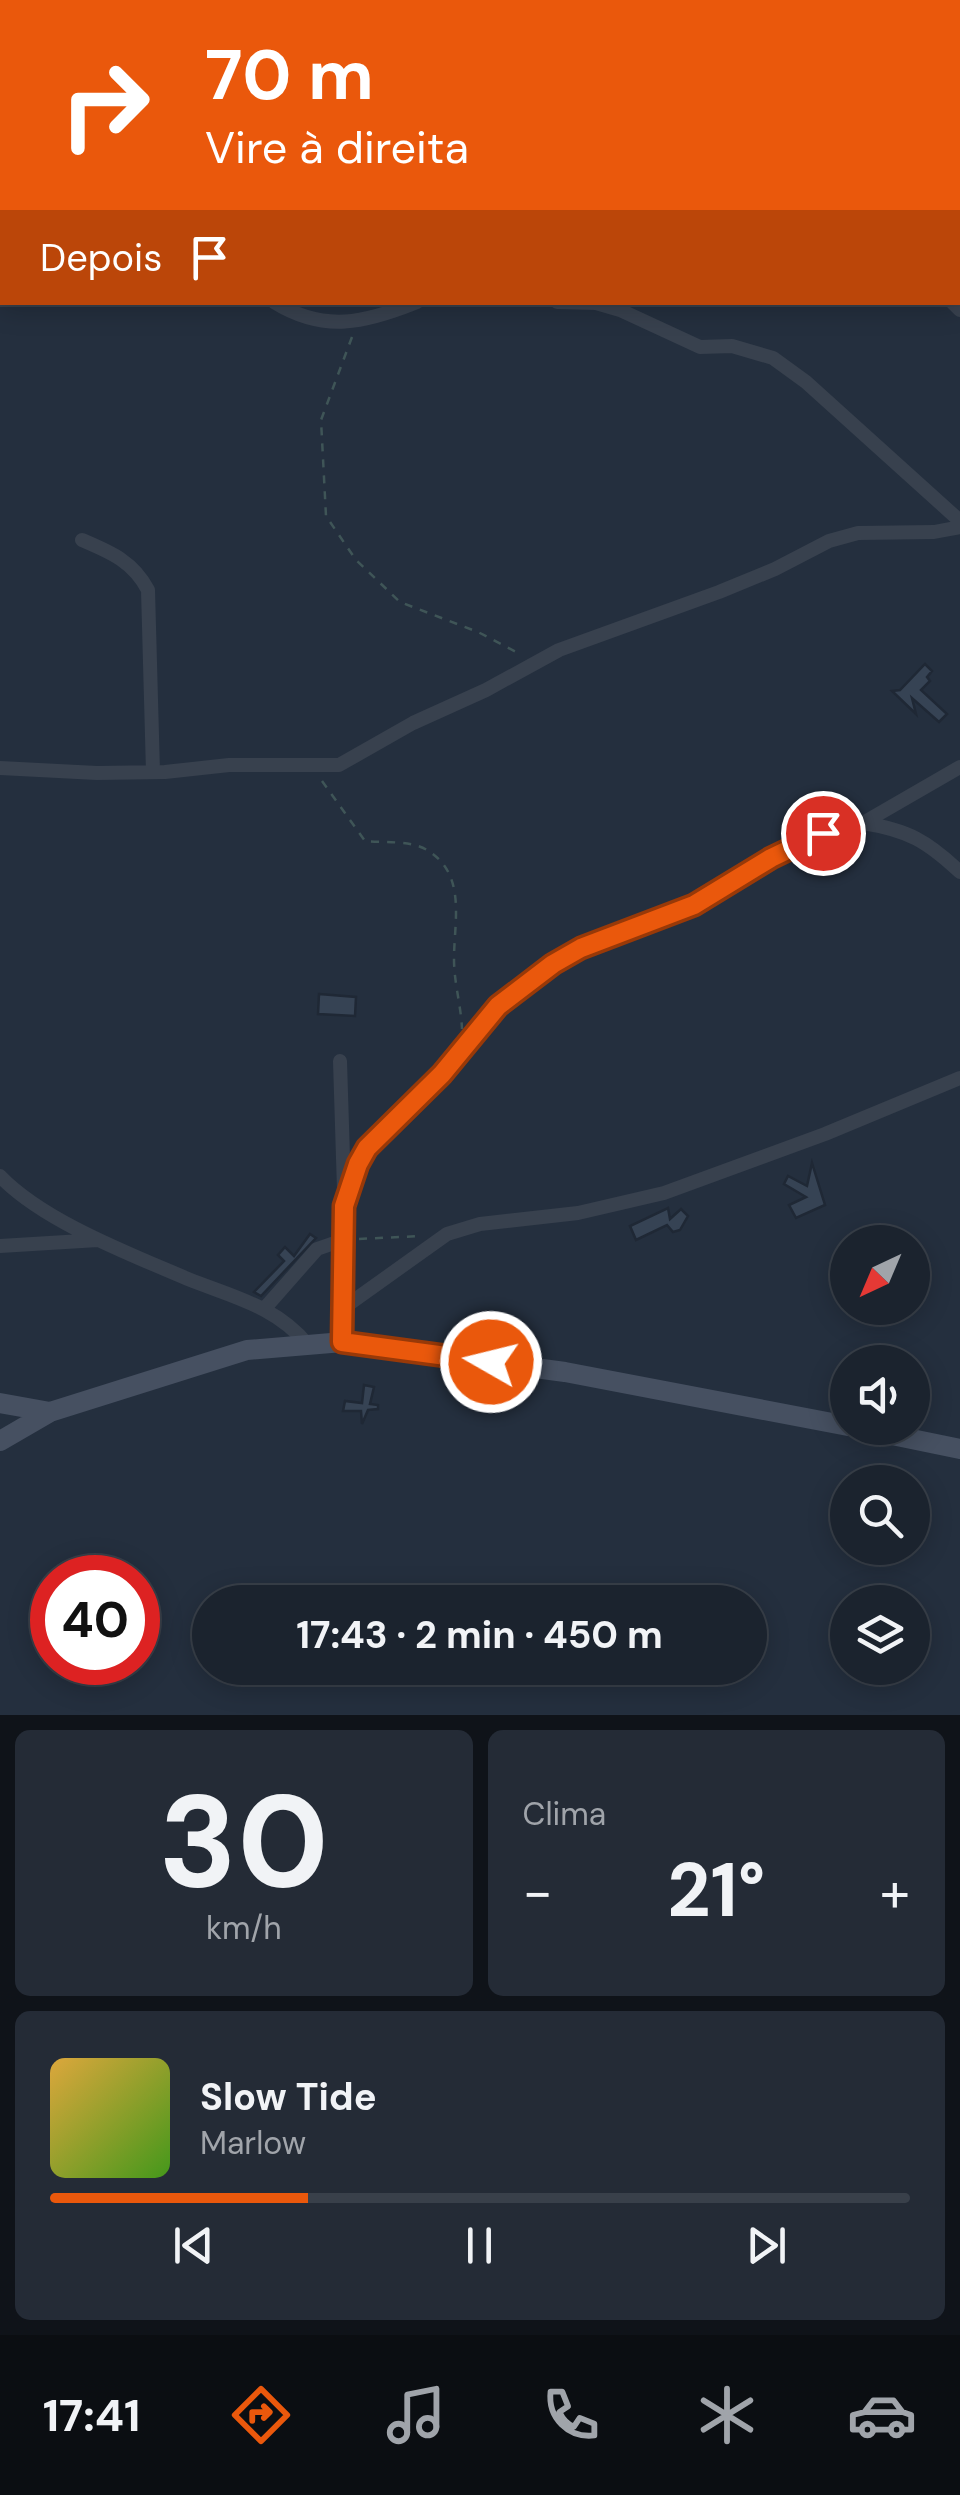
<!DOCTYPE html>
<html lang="pt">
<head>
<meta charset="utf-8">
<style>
	body { margin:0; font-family:"DM Sans",sans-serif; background:#242b36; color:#f1f3f6; height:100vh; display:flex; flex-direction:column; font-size:38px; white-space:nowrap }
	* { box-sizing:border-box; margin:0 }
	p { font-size:32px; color:#a0a4aa }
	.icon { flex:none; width:55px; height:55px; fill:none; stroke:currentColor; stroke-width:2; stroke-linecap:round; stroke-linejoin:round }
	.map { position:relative; height:1715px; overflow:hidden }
	.side { display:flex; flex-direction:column; gap:15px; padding:15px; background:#0f1319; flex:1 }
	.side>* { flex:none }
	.hud { position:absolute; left:0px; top:0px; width:960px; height:305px; box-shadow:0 5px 25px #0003,0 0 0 2px #39404a; background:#ea580c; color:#fff; overflow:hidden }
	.needle { width:65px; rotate:224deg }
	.tools { position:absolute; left:830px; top:1225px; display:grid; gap:20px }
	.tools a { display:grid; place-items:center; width:100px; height:100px; border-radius:50%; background:#1b232e; box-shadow:0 5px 25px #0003,0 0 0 2px #39404a; font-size:50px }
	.speed { position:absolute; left:30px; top:1555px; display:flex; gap:20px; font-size:50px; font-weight:700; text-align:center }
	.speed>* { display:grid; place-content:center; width:130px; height:130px; border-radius:50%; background:#1b232e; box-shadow:0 5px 25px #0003,0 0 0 2px #39404a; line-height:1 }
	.speed .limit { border:15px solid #d22; background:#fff; color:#111 }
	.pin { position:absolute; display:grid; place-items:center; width:85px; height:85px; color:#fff; margin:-42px; border:5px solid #fff; border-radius:50%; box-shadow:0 2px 10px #0007 }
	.me { position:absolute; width:110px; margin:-55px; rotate:278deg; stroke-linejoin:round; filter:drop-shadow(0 0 8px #0008) }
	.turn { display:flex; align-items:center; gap:35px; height:210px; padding:0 40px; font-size:45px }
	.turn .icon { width:130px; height:130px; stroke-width:2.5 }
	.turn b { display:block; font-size:70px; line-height:85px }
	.then { display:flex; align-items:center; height:95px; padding:0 40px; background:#0003; gap:20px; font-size:38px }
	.big { font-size:75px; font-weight:700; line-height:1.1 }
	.side .tile { flex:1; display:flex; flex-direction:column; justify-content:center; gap:15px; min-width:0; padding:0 35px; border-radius:15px; background:#242b36 }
	.side .dial { align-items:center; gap:0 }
	.dial b { font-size:130px; line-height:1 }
	.song { display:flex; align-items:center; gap:30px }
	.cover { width:120px; height:120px; border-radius:15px; background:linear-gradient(135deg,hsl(40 70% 55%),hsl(100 70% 35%)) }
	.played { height:10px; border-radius:5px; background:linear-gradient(90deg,#ea580c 30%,#39404a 30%) }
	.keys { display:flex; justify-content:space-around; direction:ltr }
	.heat { display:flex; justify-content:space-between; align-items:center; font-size:55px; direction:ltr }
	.side .tiles { flex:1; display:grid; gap:15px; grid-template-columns:1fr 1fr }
	.tile:last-child { grid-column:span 2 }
	.trip { position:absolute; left:192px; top:1585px; width:575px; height:100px; border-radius:50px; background:#1b232e; box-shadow:0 5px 25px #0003,0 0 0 2px #39404a; font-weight:700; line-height:100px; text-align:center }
	.tabs { display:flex; height:160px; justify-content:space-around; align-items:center; background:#0b0e12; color:#a0a4aa }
	.tabs .icon { width:70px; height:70px }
	.tabs .current { color:#ea580c }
	.tabs b { font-size:45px; color:#f1f3f6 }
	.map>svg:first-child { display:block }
	.building { fill:#364354; stroke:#1f2835; stroke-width:2.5 }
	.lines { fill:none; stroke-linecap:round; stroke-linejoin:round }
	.path { stroke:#3f5557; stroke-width:2.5; stroke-dasharray:8 8; stroke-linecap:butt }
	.street { stroke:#38414e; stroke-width:14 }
	.secondary { stroke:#465061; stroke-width:20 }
	.route-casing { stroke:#983908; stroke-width:25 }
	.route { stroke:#ea580c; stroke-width:18 }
</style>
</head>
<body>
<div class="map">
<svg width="960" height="1715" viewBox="0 0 960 1715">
	<rect width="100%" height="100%" fill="#242f3e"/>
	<path class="building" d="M 925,664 L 932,671 L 927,677 L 930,681 L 921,690 L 947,714 L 939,722 L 912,698 L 916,714 L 892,691 L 900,690 Z
		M 319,994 L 356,997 L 355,1016 L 318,1014 Z
		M 812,1163 L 825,1205 L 796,1218 L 789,1205 L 806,1197 L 784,1184 L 788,1176 L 807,1186 Z
		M 668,1208 L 670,1219 L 681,1209 L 688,1216 L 680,1230 L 673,1232 L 667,1225 L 636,1240 L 630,1226 Z
		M 310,1234 L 316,1238 L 261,1296 L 254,1292 L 284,1261 L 278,1255 L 285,1247 L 294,1256 Z
		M 364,1385 L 374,1387 L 370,1404 L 378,1405 L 378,1409 L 368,1410 L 362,1424 L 361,1411 L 343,1411 L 345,1401 L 362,1403 Z"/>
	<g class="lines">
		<path class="path" d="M 0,236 L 2,236
			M 352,337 L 321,420 L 326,516 L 356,560 L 400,602 L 478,632 L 522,655
			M 322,781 L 365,841 C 384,843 411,840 427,850 C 467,874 454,921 454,959 C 454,983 461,1005 462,1029
			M 359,1239 L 421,1236"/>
		<path class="street" d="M 420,0 L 424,2
			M 118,2 L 128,0
			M 0,21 L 2,20
			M 0,97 L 2,100
			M 274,302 C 324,333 365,323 417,302
			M 557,302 L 596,303 L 620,310 L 700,347 L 732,346 L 773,358 L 806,382 L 960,521
			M 952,302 L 960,310
			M 82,540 C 110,552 133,561 148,590 L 153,772
			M 0,768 L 97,773 L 165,772 L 229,765 L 339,765 L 413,723 L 486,690 L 559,650 L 719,592 L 775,569 L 829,541 L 858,533 L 934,532 L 960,527
			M 863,823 C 908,830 927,841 960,872
			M 340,1061 L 344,1190
			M 0,1176 C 43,1221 130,1254 188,1279 C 233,1297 276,1306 308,1345
			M 0,1246 L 98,1240
			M 265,1308 L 317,1249 L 343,1240
			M 342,1309 L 447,1234 L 480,1224 L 578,1213 L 664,1193 L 825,1134 L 960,1078
			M 343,1342 L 344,1206 L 358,1165 L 367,1148 L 442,1075 L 498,1006 L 553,963 L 581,948 L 694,905 L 771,858 L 823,833 L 863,823 L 960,767"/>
		<path class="secondary" d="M 0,1403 L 50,1412 L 247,1350 L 343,1342 L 565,1372 L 848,1426
			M 858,1428 L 960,1449
			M 0,1441 L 50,1412"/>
	</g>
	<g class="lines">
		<defs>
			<path id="route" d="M 491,1362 L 342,1342 L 344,1206 L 358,1164 L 367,1148 L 442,1074 L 498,1006 L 553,964 L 581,948 L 694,905 L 771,858 L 823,833"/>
		</defs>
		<use href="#route" class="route-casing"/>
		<use href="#route" class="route"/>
	</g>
</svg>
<div class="tools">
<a><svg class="needle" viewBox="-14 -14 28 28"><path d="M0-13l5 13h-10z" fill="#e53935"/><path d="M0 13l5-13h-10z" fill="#a0a4aa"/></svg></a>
<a><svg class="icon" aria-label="sound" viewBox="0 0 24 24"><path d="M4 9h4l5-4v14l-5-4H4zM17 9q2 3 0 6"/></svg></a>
<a><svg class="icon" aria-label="search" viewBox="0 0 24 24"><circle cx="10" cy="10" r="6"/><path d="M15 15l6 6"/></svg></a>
<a><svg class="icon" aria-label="layers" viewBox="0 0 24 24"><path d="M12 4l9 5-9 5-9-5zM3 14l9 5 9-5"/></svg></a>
</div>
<div class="speed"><div class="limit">40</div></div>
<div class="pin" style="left:823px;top:833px;background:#d93025"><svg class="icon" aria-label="arrive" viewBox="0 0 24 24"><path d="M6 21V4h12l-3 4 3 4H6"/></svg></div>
<svg class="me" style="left:491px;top:1362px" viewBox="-20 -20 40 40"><circle r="17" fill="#ea580c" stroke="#fff" stroke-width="3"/><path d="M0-11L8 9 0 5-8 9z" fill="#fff"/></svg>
<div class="trip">17:43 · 2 min · 450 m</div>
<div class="hud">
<div class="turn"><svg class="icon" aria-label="right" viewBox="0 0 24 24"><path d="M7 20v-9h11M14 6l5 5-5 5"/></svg><div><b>70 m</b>Vire à direita</div></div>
<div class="then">Depois<svg class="icon" aria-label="arrive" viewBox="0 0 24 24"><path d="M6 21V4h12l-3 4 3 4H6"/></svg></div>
</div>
</div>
<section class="side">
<div class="tiles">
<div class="tile dial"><b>30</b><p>km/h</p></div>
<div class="tile"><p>Clima</p>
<div class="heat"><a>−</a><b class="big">21°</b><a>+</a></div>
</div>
<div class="tile">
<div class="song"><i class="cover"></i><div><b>Slow Tide</b><p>Marlow</p></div></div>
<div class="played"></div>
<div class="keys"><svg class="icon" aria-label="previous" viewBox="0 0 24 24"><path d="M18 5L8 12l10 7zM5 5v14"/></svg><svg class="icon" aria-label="pause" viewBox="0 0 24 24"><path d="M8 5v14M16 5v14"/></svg><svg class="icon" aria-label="next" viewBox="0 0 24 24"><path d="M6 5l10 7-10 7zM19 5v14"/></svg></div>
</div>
</div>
</section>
<nav class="tabs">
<b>17:41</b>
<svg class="icon current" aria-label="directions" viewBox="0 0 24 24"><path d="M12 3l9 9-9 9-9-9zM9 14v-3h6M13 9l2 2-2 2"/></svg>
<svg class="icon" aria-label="music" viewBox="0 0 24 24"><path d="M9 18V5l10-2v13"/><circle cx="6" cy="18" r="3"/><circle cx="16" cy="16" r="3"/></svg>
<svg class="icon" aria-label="phone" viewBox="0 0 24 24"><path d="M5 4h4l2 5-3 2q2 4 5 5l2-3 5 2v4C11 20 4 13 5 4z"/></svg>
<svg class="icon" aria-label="climate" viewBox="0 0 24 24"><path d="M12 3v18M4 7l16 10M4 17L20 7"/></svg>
<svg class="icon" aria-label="car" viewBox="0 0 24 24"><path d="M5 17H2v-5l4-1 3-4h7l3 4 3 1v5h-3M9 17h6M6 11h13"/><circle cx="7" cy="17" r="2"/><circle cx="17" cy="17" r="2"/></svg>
</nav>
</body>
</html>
